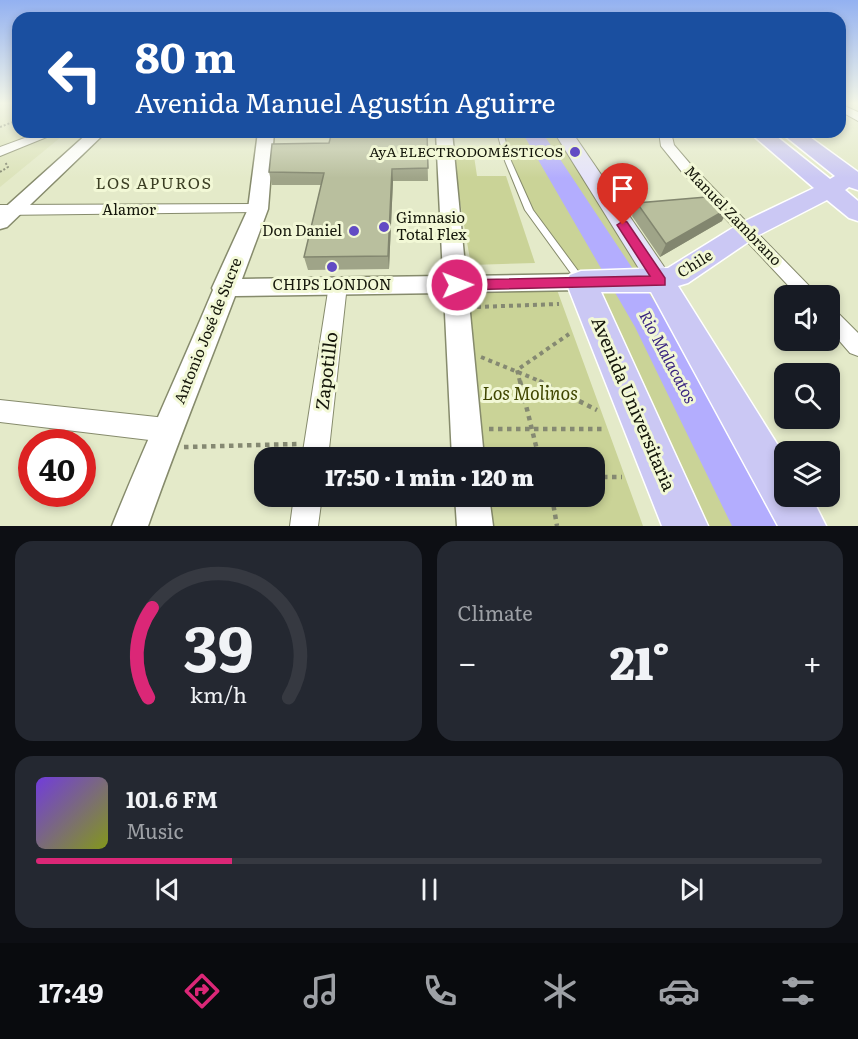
<!DOCTYPE html>
<html lang="en">
<head>
<meta charset="utf-8">
<style>
	body { margin:0; font-family:Literata,serif; background:#242831; color:#f1f3f6; height:100vh; display:flex; flex-direction:column; font-size:22px; white-space:nowrap }
	* { box-sizing:border-box; margin:0 }
	p { font-size:20px; color:#9ea1a6 }
	.icon { flex:none; width:33px; height:33px; fill:none; stroke:currentColor; stroke-width:2; stroke-linecap:round; stroke-linejoin:round }
	.map { position:relative; height:526px; overflow:hidden }
	.side { display:flex; flex-direction:column; gap:15px; padding:15px; background:#0d0f14; flex:1 }
	.side>* { flex:none }
	.guide { position:absolute; left:12px; top:12px; width:834px; height:126px; border-radius:18px; box-shadow:0 3px 9px #0003; background:#1a4fa0; color:#fff; overflow:hidden }
	.buttons { position:absolute; left:774px; top:285px; display:grid; gap:12px }
	.buttons a { display:grid; place-items:center; width:66px; height:66px; border-radius:12px; background:#171b24; box-shadow:0 3px 9px #0003; font-size:30px }
	.speed { position:absolute; left:18px; top:429px; display:flex; gap:12px; font-size:30px; font-weight:700; text-align:center }
	.speed>* { display:grid; place-content:center; width:78px; height:78px; border-radius:50%; background:#171b24; box-shadow:0 3px 9px #0003; line-height:1 }
	.speed .limit { border:9px solid #d22; background:#fff; color:#111 }
	.pin { position:absolute; display:grid; place-items:center; width:51px; height:51px; color:#fff; margin:-62px -26px; border-radius:50% 50% 50% 0; rotate:-45deg; box-shadow:0 0 6px #0007 }
	.pin .icon { rotate:45deg }
	.me { position:absolute; width:66px; margin:-33px; rotate:89deg; stroke-linejoin:round; filter:drop-shadow(0 0 4px #0008) }
	.turn { display:flex; align-items:center; gap:21px; height:126px; padding:0 24px; font-size:27px }
	.turn .icon { width:78px; height:78px; stroke-width:2.5 }
	.turn b { display:block; font-size:42px; line-height:51px }
	.big { font-size:45px; font-weight:800; line-height:1.1 }
	.side .tile { flex:1; display:flex; flex-direction:column; justify-content:center; gap:9px; min-width:0; padding:0 21px; border-radius:18px; background:#242831 }
	.side .dial { align-items:center; gap:0 }
	.dial svg { height:156px; overflow:visible; fill:none; stroke:#363941; stroke-width:7; stroke-linecap:round; text-anchor:middle }
	.dial text { fill:#f1f3f6; stroke:none }
	.song { display:flex; align-items:center; gap:18px }
	.cover { width:72px; height:72px; border-radius:9px; background:linear-gradient(135deg,hsl(260 70% 55%),hsl(70 70% 35%)) }
	.played { height:6px; border-radius:3px; background:linear-gradient(90deg,#db2777 25%,#363941 25%) }
	.keys { display:flex; justify-content:space-around; direction:ltr }
	.heat { display:flex; justify-content:space-between; align-items:center; font-size:33px; direction:ltr }
	.side .tiles { flex:1; display:grid; gap:15px; grid-template-columns:1fr 1fr }
	.tile:last-child { grid-column:span 2 }
	.trip { position:absolute; left:254px; top:447px; width:351px; height:60px; border-radius:18px; background:#171b24; box-shadow:0 3px 9px #0003; font-weight:800; line-height:60px; text-align:center }
	.menu { display:flex; height:96px; justify-content:space-around; align-items:center; background:#090b0e; color:#9ea1a6 }
	.menu .icon { width:42px; height:42px }
	.menu .selected { color:#db2777 }
	.menu b { font-size:27px; color:#f1f3f6 }
	.map>svg:first-child { display:block }
	.built { fill:#dce3ba }
	.green { fill:#cad397 }
	.lines { fill:none; stroke-linecap:round; stroke-linejoin:round }
	.river { fill:#b3adfe; fill-rule:evenodd }
	.service-casing { stroke:#868b6c; stroke-width:2 }
	.minor-casing { stroke:#868b6c; stroke-width:2 }
	.tertiary-casing { stroke:#868b6c; stroke-width:3 }
	.secondary-casing { stroke:#868b6c; stroke-width:2 }
	.primary-casing { stroke:#fff; stroke-width:3 }
	.path-far2 { stroke:#858972; stroke-width:2; stroke-dasharray:2 2; stroke-linecap:butt }
	.path-far1 { stroke:#858972; stroke-width:4; stroke-dasharray:4 4; stroke-linecap:butt }
	.path { stroke:#858972; stroke-width:4.5; stroke-dasharray:4.5 4.5; stroke-linecap:butt }
	.service { fill:#fff; fill-rule:evenodd }
	.minor { fill:#fff; fill-rule:evenodd }
	.tertiary { fill:#fff; fill-rule:evenodd }
	.secondary { fill:#e5e3f9; fill-rule:evenodd }
	.primary { fill:#cbc8f4; fill-rule:evenodd }
	.wall { fill:#9fa488 }
	.shaded-wall { fill:#82866f }
	.building { fill:#b9bf9e; stroke:#82866f; stroke-width:1.5 }
	.route { fill:#db2777; stroke:#8e194d; stroke-width:1.5 }
	.poi-dot { fill:#624bc4; stroke:#f2f8d6; stroke-width:2 }
	.labels { text-anchor:middle; stroke-width:6; stroke-linejoin:round; paint-order:stroke }
	.far-poi-label { font-size:14px; fill:#14160a; stroke:#f2f8d6; text-anchor:end }
	.street-label { font-size:15px; fill:#14160a; stroke:#f2f8d6 }
	.poi-label { font-size:15px; fill:#14160a; stroke:#f2f8d6; text-anchor:start }
	.neighbourhood-label { font-size:16px; letter-spacing:1.5px; fill:#3a3d22; stroke:#f2f8d6 }
	.water-label { font-size:16px; font-style:italic; fill:#3a2580; stroke:#f2f8d6 }
	.near-street-label { font-size:18px; fill:#14160a; stroke:#f2f8d6 }
	.near-park-label { font-size:18px; font-style:italic; fill:#404600; stroke:#f2f8d6 }
</style>
</head>
<body>
<div class="map">
<svg width="858" height="526" viewBox="0 0 858 526">
	<rect width="100%" height="100%" fill="#e4eac9"/>
	<path class="built" d="M 0,104 L 18,104 L 18,132 L 67,132 L 0,187 Z"/>
	<path class="green" d="M 500,132 L 563,132 L 660,281 L 803,526 L 685,526 L 581,282 L 529,210 Z
		M 452,156 L 474,156 L 477,176 L 506,176 L 535,263 L 471,265 Z
		M 556,287 L 643,526 L 482,526 L 479,497 L 594,496 L 594,458 L 475,457 L 457,290 Z"/>
	<g class="lines">
		<path class="river" d="M 522,132 L 542,132 L 662,313 L 774,509 L 781,526 L 732,526 L 635,327 Z"/>
		<defs>
			<path id="service" d="M 497,132 L 503,132 L 511,161 L 533,210 L 584,279 L 586,281 L 584,283 L 578,283 L 525,210 L 505,161 Z"/>
			<path id="minor" d="M 840,104 L 858,112 L 858,121 L 840,111 Z
				M 41,132 L 59,132 L 0,156 L 0,147 Z
				M 659,132 L 671,132 L 674,145 L 692,166 L 819,296 L 798,296 L 682,172 L 661,146 Z
				M 258,204 L 264,206 L 266,209 L 264,212 L 0,215 L 0,205 Z
				M 338,278 L 345,280 L 347,285 L 328,458 L 302,458 L 329,285 L 331,280 Z
				M 830,309 L 837,312 L 858,333 L 858,356 L 850,353 L 830,330 Z
				M 0,400 L 166,418 L 175,422 L 178,430 L 175,438 L 166,442 L 0,422 Z
				M 294,496 L 322,496 L 318,526 L 290,526 Z"/>
			<path id="tertiary" d="M 89,132 L 106,132 L 7,227 L 0,229 L 0,212 Z
				M 258,132 L 274,132 L 268,209 L 242,279 L 443,276 L 436,132 L 452,132 L 466,276 L 581,274 L 589,276 L 593,282 L 589,288 L 581,290 L 468,292 L 484,458 L 452,458 L 444,293 L 235,296 C 206,373 175,449 148,526 L 112,526 C 144,446 180,369 213,290 L 212,288 L 248,209 Z
				M 455,496 L 489,496 L 493,526 L 457,526 Z"/>
			<path id="secondary" d="M 554,132 L 572,132 L 669,274 L 673,281 L 669,288 L 660,290 L 651,288 Z"/>
			<path id="primary" d="M 749,132 L 771,132 L 830,179 L 835,176 L 780,132 L 803,132 L 858,172 L 858,190 L 849,187 L 845,190 L 858,201 L 858,221 L 849,218 L 827,200 L 757,236 L 688,283 L 678,286 L 784,455 L 784,496 L 811,496 L 826,526 L 778,526 L 651,292 L 601,292 L 708,526 L 662,526 L 566,282 L 570,275 L 581,271 L 668,268 L 739,224 L 814,188 Z"/>
		</defs>
		<use href="#service" class="service-casing"/>
		<use href="#minor" class="minor-casing"/>
		<use href="#tertiary" class="tertiary-casing"/>
		<use href="#secondary" class="secondary-casing"/>
		<use href="#primary" class="primary-casing"/>
		<path class="path-far2" d="M 0,127 L 18,120
			M 0,172 L 8,167 L 5,162"/>
		<path class="path-far1" d="M 477,307 L 559,304
			M 481,357 L 542,382
			M 520,382 L 517,370 L 569,334"/>
		<path class="path" d="M 520,381 L 539,458
			M 539,381 L 597,410
			M 489,429 L 604,429
			M 184,447 L 297,444
			M 594,477 L 622,477
			M 552,497 L 557,526
			M 552,497 L 562,496"/>
		<use href="#service" class="service"/>
		<use href="#minor" class="minor"/>
		<use href="#tertiary" class="tertiary"/>
		<use href="#secondary" class="secondary"/>
		<use href="#primary" class="primary"/>
	</g>
	<path class="wall" d="M 427,132 L 428,181 L 393,181 L 389,269 L 308,270 L 304,257 L 321,185 L 272,185 L 269,172 L 329,143 Z
		M 637,203 L 722,221 L 660,257 L 632,216 Z"/>
	<path class="shaded-wall" d="M 392,169 L 393,181 L 389,269 L 388,256 Z
		M 729,208 L 722,221 L 660,257 L 666,244 Z"/>
	<path class="building" d="M 332,132 L 427,132 L 428,168 L 392,169 L 388,256 L 304,257 L 324,173 L 269,172 L 272,144 L 329,143 Z
		M 718,196 L 729,208 L 666,244 L 637,203 Z"/>
	<linearGradient id="sky" x2="0" y2="1"><stop stop-color="#93b1f1"/><stop offset="0.58" stop-color="#f3f6e7"/><stop offset="1" stop-color="#f3f6e7" stop-opacity="0"/></linearGradient>
	<rect width="858" height="178" fill="url(#sky)"/>
	<path class="route" d="M 623,221 L 627,222 L 665,278 L 665,285 L 457,290 L 449,285 L 457,280 L 650,276 L 617,225 Z"/>
	<g class="poi-dot">
		<circle cx="575" cy="152" r="6"/>
		<circle cx="384" cy="227" r="6"/>
		<circle cx="354" cy="231" r="6"/>
		<circle cx="332" cy="267" r="6"/>
	</g>
	<g class="labels">
		<g class="far-poi-label">
			<text x="563" y="157">AyA ELECTRODOMÉSTICOS</text>
		</g>
		<g class="street-label">
			<text x="129" y="215">Alamor</text>
			<text transform="translate(733 216) rotate(46)" y="5">Manuel Zambrano</text>
			<text transform="translate(695 264) rotate(-32)" y="5">Chile</text>
			<text transform="translate(208 331) rotate(-68)" y="5">Antonio José de Sucre</text>
		</g>
		<g class="poi-label">
			<text x="396" y="223">Gimnasio<tspan x="396" dy="17">Total Flex</tspan></text>
			<text x="342" y="236" text-anchor="end">Don Daniel</text>
			<text x="332" y="290" text-anchor="middle">CHIPS LONDON</text>
		</g>
		<g class="neighbourhood-label">
			<text x="154" y="189">LOS APUROS</text>
		</g>
		<g class="water-label">
			<text transform="translate(668 357) rotate(62)" y="6">Rio Malacatos</text>
		</g>
		<g class="near-street-label">
			<text transform="translate(327 371) rotate(-83)" y="6">Zapotillo</text>
			<text transform="translate(633 404) rotate(67)" y="6">Avenida Universitaria</text>
		</g>
		<g class="near-park-label">
			<text x="530" y="400">Los Molinos</text>
		</g>
	</g>
</svg>
<div class="buttons">
<a><svg class="icon" aria-label="sound" viewBox="0 0 24 24"><path d="M4 9h4l5-4v14l-5-4H4zM17 9q2 3 0 6"/></svg></a>
<a><svg class="icon" aria-label="search" viewBox="0 0 24 24"><circle cx="10" cy="10" r="6"/><path d="M15 15l6 6"/></svg></a>
<a><svg class="icon" aria-label="layers" viewBox="0 0 24 24"><path d="M12 4l9 5-9 5-9-5zM3 14l9 5 9-5"/></svg></a>
</div>
<div class="speed"><div class="limit">40</div></div>
<div class="pin" style="left:623px;top:225px;background:#d93025"><svg class="icon" aria-label="arrive" viewBox="0 0 24 24"><path d="M6 21V4h12l-3 4 3 4H6"/></svg></div>
<svg class="me" style="left:457px;top:285px" viewBox="-20 -20 40 40"><circle r="17" fill="#db2777" stroke="#fff" stroke-width="3"/><path d="M0-11L8 9 0 5-8 9z" fill="#fff"/></svg>
<div class="trip">17:50 · 1 min · 120 m</div>
<div class="guide">
<div class="turn"><svg class="icon" aria-label="left" viewBox="0 0 24 24"><path d="M17 20v-9H6M10 6l-5 5 5 5"/></svg><div><b>80 m</b>Avenida Manuel Agustín Aguirre</div></div>
</div>
</div>
<section class="side">
<div class="tiles">
<div class="tile dial"><svg viewBox="0 0 100 80">
<path d="M14 69A42 42 0 1 1 86 69"/>
<path d="M14 69A42 42 0 0 1 16 23" stroke="#db2777"/>
<text x="50" y="56" font-size="32" font-weight="700">39</text>
<text x="50" y="72" font-size="11">km/h</text>
</svg></div>
<div class="tile"><p>Climate</p>
<div class="heat"><a>−</a><b class="big">21°</b><a>+</a></div>
</div>
<div class="tile">
<div class="song"><i class="cover"></i><div><b>101.6 FM</b><p>Music</p></div></div>
<div class="played"></div>
<div class="keys"><svg class="icon" aria-label="previous" viewBox="0 0 24 24"><path d="M18 5L8 12l10 7zM5 5v14"/></svg><svg class="icon" aria-label="pause" viewBox="0 0 24 24"><path d="M8 5v14M16 5v14"/></svg><svg class="icon" aria-label="next" viewBox="0 0 24 24"><path d="M6 5l10 7-10 7zM19 5v14"/></svg></div>
</div>
</div>
</section>
<nav class="menu">
<b>17:49</b>
<svg class="icon selected" aria-label="directions" viewBox="0 0 24 24"><path d="M12 3l9 9-9 9-9-9zM9 14v-3h6M13 9l2 2-2 2"/></svg>
<svg class="icon" aria-label="music" viewBox="0 0 24 24"><path d="M9 18V5l10-2v13"/><circle cx="6" cy="18" r="3"/><circle cx="16" cy="16" r="3"/></svg>
<svg class="icon" aria-label="phone" viewBox="0 0 24 24"><path d="M5 4h4l2 5-3 2q2 4 5 5l2-3 5 2v4C11 20 4 13 5 4z"/></svg>
<svg class="icon" aria-label="climate" viewBox="0 0 24 24"><path d="M12 3v18M4 7l16 10M4 17L20 7"/></svg>
<svg class="icon" aria-label="car" viewBox="0 0 24 24"><path d="M5 17H2v-5l4-1 3-4h7l3 4 3 1v5h-3M9 17h6M6 11h13"/><circle cx="7" cy="17" r="2"/><circle cx="17" cy="17" r="2"/></svg>
<svg class="icon" aria-label="filters" viewBox="0 0 24 24"><path d="M4 7h16M4 17h16"/><circle cx="9" cy="7" r="2"/><circle cx="15" cy="17" r="2"/></svg>
</nav>
</body>
</html>
